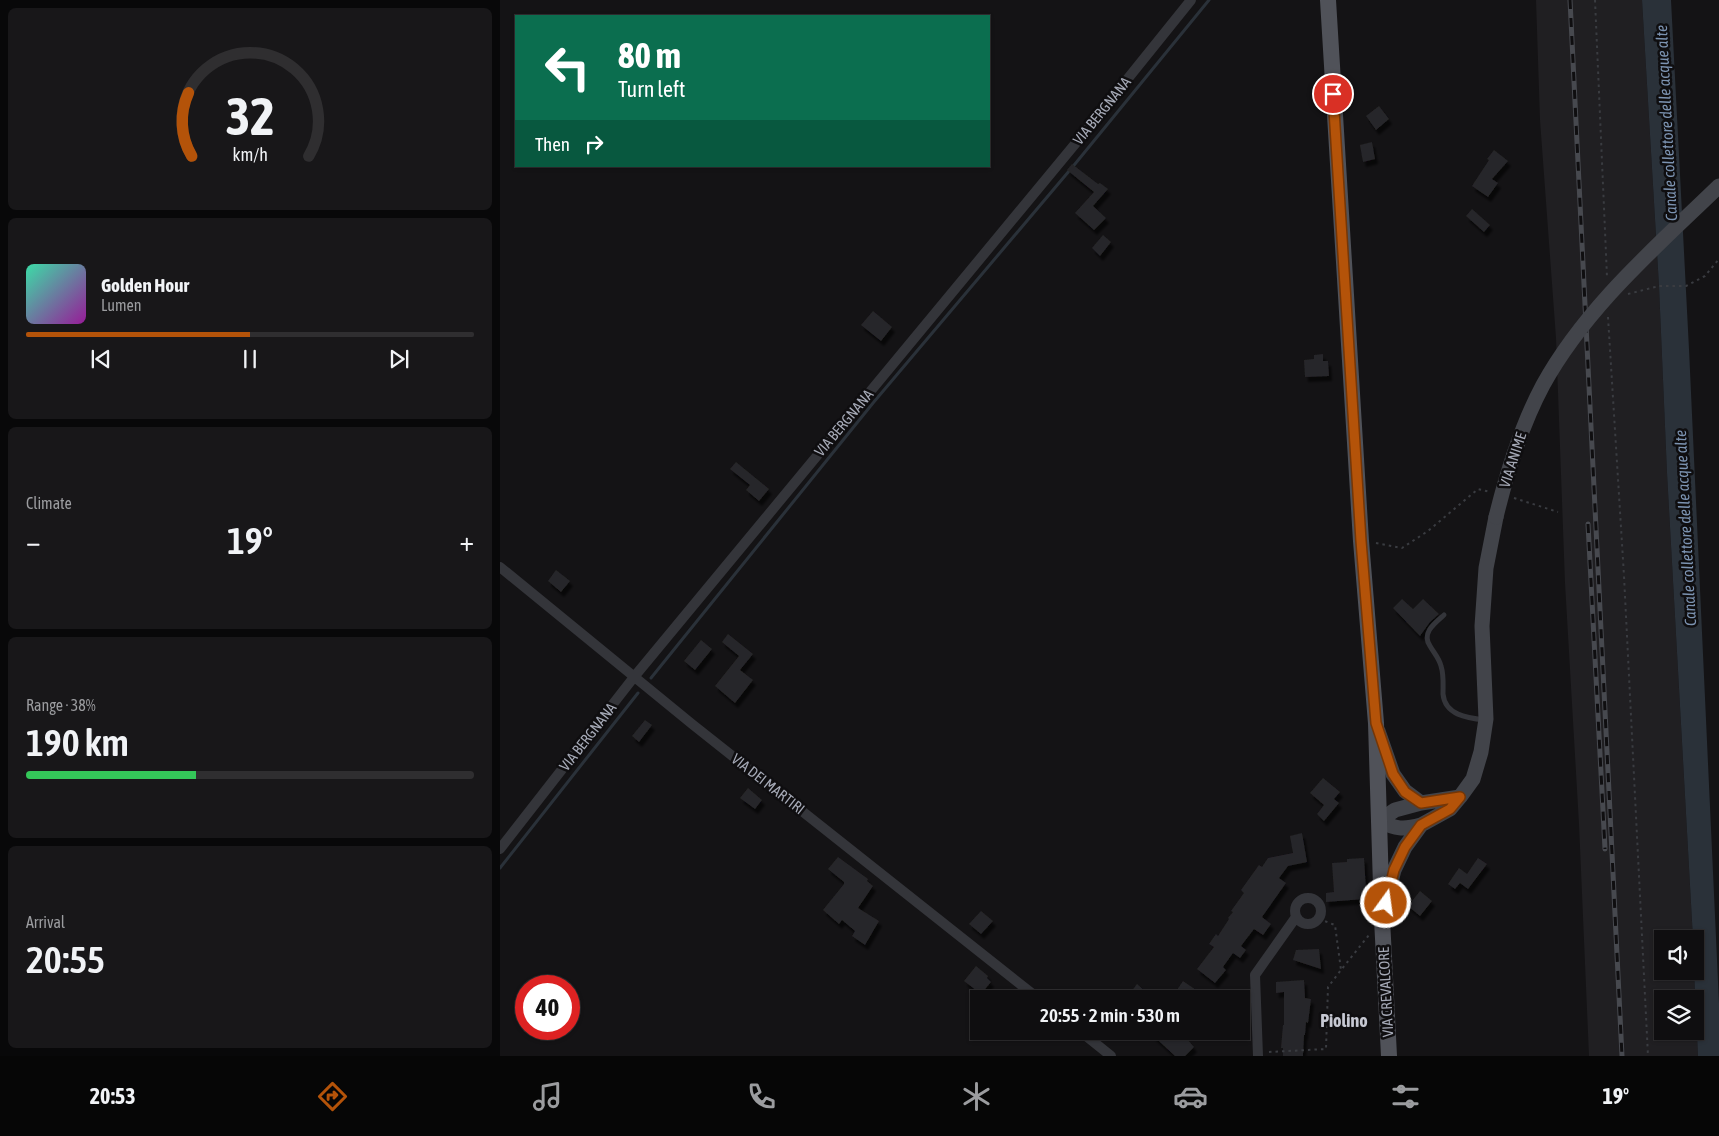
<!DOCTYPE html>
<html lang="en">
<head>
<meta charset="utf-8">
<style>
	body { margin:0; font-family:"Asap Condensed",sans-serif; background:#181719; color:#f1f3f6; height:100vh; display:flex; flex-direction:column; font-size:19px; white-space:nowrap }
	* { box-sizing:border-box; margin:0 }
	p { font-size:16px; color:#9b9c9f }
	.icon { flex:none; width:28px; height:28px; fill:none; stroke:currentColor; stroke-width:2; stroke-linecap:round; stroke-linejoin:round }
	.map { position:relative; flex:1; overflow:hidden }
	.side { display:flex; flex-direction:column; gap:8px; padding:8px; background:#080809; width:500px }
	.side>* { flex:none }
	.top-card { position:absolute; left:15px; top:15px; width:475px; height:152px; border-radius:0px; box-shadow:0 1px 4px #0004,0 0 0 1px #2f2e30; background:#0b6e4f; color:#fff; overflow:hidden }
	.buttons { position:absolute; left:1154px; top:930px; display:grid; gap:10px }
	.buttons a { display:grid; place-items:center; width:50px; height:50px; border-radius:0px; background:#0f0e10; box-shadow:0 1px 4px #0004,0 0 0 1px #2f2e30; font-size:25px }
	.speed { position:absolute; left:15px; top:975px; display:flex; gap:10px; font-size:25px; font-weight:700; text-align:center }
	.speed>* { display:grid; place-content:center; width:65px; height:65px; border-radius:50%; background:#0f0e10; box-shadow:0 1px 4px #0004,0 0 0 1px #2f2e30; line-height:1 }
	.speed .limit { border:8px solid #d22; background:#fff; color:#111 }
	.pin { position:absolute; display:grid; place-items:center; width:42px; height:42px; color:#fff; margin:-21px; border:2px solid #fff; border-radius:50%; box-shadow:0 1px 5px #0007 }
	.me { position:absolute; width:55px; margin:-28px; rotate:14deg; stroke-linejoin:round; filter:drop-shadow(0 0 4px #0008) }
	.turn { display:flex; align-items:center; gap:18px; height:105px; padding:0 20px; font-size:22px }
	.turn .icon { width:65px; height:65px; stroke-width:2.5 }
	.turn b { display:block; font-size:35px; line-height:42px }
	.then { display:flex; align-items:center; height:48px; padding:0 20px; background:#0003; gap:10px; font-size:19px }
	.big { font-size:38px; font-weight:600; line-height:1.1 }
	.side .card { flex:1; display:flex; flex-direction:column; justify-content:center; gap:8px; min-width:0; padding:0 18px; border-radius:8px; background:#181719 }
	.side .dial { align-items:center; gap:0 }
	.dial svg { height:130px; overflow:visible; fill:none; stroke:#2f2e30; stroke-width:7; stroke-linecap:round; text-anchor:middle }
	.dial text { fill:#f1f3f6; stroke:none }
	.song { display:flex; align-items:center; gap:15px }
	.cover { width:60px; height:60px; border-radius:8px; background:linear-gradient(135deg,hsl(160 70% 55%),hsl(300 70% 35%)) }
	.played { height:5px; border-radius:2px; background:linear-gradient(90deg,#b45309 50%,#2f2e30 50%) }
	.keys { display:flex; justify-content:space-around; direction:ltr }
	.heat { display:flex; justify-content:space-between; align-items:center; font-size:28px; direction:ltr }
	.charge { height:8px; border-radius:4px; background:linear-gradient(90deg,#34c759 38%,#2f2e30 0) }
	.trip { position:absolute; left:470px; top:990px; width:280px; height:50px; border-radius:0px; background:#0f0e10; box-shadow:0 1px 4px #0004,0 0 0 1px #2f2e30; font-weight:600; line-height:50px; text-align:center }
	.menu { display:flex; height:80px; justify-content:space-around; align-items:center; background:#060606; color:#9b9c9f }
	.menu .icon { width:35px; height:35px }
	.menu .current { color:#b45309 }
	.menu b { font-size:22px; color:#f1f3f6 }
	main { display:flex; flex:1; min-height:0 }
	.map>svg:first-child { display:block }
	.built { fill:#201f22; fill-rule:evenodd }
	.water { fill:#2a3139 }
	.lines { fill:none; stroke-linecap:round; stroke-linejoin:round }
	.stream { stroke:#2a3139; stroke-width:3 }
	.building { fill:#272629; filter:url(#shadow) }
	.path { stroke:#3a3c41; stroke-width:2; stroke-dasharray:2.5 4; stroke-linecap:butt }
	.lane { stroke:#34353a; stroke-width:5 }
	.street { stroke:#34353a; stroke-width:10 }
	.secondary { stroke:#42444a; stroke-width:15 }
	.primary { stroke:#505259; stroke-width:16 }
	.rail-casing { stroke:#47494f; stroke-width:5 }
	.rail { stroke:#0f0e10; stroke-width:3; stroke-dasharray:9; stroke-linecap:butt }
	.secondary-bridge { stroke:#42444a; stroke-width:15 }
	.route-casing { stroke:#753606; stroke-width:12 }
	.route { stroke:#b45309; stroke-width:9 }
	.labels { text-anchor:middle; stroke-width:5; stroke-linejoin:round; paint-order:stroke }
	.street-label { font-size:15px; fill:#a5a9b6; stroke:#0f0e10 }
	.water-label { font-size:16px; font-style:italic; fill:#7c93b1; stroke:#0f0e10 }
	.quarter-label { font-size:18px; font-weight:bold; fill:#c6c8d2; stroke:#0f0e10 }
</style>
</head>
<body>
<main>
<section class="side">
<div class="card dial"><svg viewBox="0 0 100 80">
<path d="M14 69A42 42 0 1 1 86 69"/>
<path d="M14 69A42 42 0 0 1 12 30" stroke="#b45309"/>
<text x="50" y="56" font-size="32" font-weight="700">32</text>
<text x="50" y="72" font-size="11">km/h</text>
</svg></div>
<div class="card">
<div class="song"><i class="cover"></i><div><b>Golden Hour</b><p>Lumen</p></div></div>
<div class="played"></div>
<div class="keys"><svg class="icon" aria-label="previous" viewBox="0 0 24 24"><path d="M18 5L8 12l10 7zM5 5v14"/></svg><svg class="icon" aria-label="pause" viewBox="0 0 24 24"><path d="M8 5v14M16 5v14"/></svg><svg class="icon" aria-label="next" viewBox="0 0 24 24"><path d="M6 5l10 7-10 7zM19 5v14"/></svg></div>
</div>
<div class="card"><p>Climate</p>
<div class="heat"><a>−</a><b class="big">19°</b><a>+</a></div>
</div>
<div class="card"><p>Range · 38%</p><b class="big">190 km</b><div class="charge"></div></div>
<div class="card"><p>Arrival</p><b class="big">20:55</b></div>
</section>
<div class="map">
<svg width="1219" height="1056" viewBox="0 0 1219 1056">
	<defs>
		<filter id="shadow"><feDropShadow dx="3" dy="5" stdDeviation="1" flood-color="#0009"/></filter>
	</defs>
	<rect width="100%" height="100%" fill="#141315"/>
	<path class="built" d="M 1036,0 L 1142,0 L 1159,286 L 1167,473 L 1193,939 L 1162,939 L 1162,971 L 1194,971 L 1198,1056 L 1089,1056 L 1079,824 L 1065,583 L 1056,338 L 1040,120 ZM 1162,999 L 1195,999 L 1195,1031 L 1162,1031 Z"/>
	<path class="water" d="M 1142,0 L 1171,0 L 1189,349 L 1219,1003 L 1219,1056 L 1198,1056 L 1194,971 L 1195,939 L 1193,939 L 1167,473 L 1159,286 Z"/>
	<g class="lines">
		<path class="stream" d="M 151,678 L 373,403 L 575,164 L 709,0
			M 0,868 L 138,693"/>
	</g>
	<path class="building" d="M 879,106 L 889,119 L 876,130 L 866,116 Z
		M 872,142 L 875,159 L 863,162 L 860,145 Z
		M 994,150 L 1008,161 L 992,179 L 998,183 L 988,197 L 972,186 L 989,160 L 987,159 Z
		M 572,164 L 598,184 L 600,183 L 608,189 L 593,206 L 606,218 L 594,230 L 575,213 L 594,192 L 567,170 Z
		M 972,209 L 990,225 L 984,232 L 966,216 Z
		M 603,235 L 611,242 L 600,256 L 592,248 Z
		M 373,311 L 392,327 L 381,341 L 361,325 Z
		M 823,354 L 823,361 L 828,361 L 829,376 L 805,377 L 804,360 L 814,359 L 814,355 Z
		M 236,462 L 269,489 L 259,501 L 246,490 L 250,485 L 230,469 Z
		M 56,570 L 70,581 L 61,592 L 48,581 Z
		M 902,599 L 913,609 L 923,599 L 939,614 L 930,622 L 920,636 L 893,608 Z
		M 228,634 L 253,654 L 240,670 L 253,680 L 235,703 L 215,686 L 239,656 L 222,642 Z
		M 201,640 L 212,649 L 195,670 L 184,661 Z
		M 145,720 L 152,725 L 139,742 L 132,736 Z
		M 823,778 L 840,792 L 834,799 L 839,803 L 824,821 L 817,814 L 824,805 L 810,793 Z
		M 248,788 L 262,800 L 255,809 L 240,798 Z
		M 802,833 L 807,862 L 788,866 L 779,878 L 786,883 L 762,917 L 771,924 L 763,935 L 754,929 L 741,946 L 746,950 L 740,958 L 733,953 L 723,967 L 726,970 L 715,983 L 697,969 L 714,947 L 709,944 L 716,934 L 718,936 L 729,919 L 728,918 L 733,912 L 731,911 L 744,893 L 741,890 L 759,865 L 762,867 L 768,858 L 793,853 L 790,836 Z
		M 338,857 L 368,879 L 367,881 L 373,886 L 358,908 L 379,921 L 365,945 L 352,936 L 355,931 L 342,920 L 339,924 L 323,910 L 344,884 L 344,882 L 328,869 Z
		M 864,858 L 866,890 L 864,890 L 865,899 L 826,902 L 826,893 L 834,892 L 832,863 L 847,862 L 847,859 Z
		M 978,858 L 987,864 L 968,889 L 960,883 L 955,889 L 948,884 L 959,868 L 967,874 Z
		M 920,891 L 932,901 L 920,916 L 908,906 Z
		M 481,911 L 493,921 L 481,934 L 469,924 Z
		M 819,949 L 821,969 L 793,960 L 796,950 Z
		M 476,966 L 488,976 L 487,978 L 491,982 L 481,994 L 464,981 Z
		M 804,980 L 805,998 L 811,999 L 808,1023 L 806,1022 L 805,1035 L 804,1035 L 803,1056 L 783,1056 L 783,1048 L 781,1048 L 783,1025 L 784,1025 L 784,992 L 776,993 L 776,982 Z
		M 683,981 L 709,999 L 671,999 Z
		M 637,984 L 647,993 L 642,999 L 639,999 L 631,992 Z
		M 648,1031 L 680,1031 L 694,1047 L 685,1056 L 675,1056 Z"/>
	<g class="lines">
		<path class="path" d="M 1095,0 L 1107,277
			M 1128,294 L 1159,286 L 1186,286 L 1205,276 L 1219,259
			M 1108,317 L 1124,576 L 1148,1056
			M 1014,498 L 1058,512
			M 876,543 L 902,548 L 928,531 L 978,489 L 990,492
			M 819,919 L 835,925 L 841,970 L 869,935
			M 769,1052 L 826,1049 L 828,987 L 841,970"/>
		<path class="lane" d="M 944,615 C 935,623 921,633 930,646 C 934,653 939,658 941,666 C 944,675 943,684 943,694 C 945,715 967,718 985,720"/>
		<path class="street" d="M 0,567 L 192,724 L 539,999
			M 0,849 L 134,677 L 580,138 L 691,0
			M795 911a13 13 0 1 1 26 0a13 13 0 1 1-26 0Z
			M 580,1031 L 611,1056
			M 758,1056 L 755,975 L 796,917"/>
		<path class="secondary" d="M 878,731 L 893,774 L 905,791 L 921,803 L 960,797
			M 921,803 L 895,810 L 879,821 C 896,829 903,830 921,825
			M 884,910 L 894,870 L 905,847 L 921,825 L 950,809 L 960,797 L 973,779 L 981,752 L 986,719 L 982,626 L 986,568 L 996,517"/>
		<path class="primary" d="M 828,0 L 861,541 L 876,723 L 882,919 L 889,1056"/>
		<defs>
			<path id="rail" d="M 1070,0 L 1122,1056
				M 1088,524 L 1105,849"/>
		</defs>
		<use href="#rail" class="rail-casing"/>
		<use href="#rail" class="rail"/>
		<path class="secondary-bridge" d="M 996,517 C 1007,472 1021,426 1043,385 C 1086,307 1156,247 1219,186"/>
	</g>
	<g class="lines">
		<defs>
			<path id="route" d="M 833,94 L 861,541 L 876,723 L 893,774 L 905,792 L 921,803 L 960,797 L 950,809 L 921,825 L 905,847 L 894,870 L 886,903"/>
		</defs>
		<use href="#route" class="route-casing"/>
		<use href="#route" class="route"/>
	</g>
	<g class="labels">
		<g class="street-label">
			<text transform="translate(602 111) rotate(-51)" y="5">VIA BERGNANA</text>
			<text transform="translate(344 423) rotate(-50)" y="5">VIA BERGNANA</text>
			<text transform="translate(1013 460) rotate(-72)" y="5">VIA ANIME</text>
			<text transform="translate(88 737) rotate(-52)" y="5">VIA BERGNANA</text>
			<text transform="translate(268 784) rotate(38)" y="5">VIA DEI MARTIRI</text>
			<text transform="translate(886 992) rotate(-93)" y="5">VIA CREVALCORE</text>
		</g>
		<g class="water-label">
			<text transform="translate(1166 123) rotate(-93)" y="6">Canale collettore delle acque alte</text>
			<text transform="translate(1185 528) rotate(-93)" y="6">Canale collettore delle acque alte</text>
		</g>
		<g class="quarter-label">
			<text x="844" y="1027">Piolino</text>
		</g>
	</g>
</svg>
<div class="buttons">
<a><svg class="icon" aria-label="sound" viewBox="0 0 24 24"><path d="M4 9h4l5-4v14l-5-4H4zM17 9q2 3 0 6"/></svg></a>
<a><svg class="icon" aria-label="layers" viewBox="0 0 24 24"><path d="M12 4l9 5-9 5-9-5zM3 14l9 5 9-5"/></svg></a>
</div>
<div class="speed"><div class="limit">40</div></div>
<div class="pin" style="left:833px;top:94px;background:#d93025"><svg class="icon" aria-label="arrive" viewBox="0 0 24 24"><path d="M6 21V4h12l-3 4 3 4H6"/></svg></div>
<svg class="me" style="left:886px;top:903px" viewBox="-20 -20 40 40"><circle r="17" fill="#b45309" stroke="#fff" stroke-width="3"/><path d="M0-11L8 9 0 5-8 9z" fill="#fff"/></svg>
<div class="trip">20:55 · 2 min · 530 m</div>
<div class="top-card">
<div class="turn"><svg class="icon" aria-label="left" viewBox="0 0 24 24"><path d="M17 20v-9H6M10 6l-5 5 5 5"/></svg><div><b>80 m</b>Turn left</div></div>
<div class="then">Then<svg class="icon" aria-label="right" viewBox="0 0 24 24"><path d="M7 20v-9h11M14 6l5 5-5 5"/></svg></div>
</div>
</div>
</main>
<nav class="menu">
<b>20:53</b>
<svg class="icon current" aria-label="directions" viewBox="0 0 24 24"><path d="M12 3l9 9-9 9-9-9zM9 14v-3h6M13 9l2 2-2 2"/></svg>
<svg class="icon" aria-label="music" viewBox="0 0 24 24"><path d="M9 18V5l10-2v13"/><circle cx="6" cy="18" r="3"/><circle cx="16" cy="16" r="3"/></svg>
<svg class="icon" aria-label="phone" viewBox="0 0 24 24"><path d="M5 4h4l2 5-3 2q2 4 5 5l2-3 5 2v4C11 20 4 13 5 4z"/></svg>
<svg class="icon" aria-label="climate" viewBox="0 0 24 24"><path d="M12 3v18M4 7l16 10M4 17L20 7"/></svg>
<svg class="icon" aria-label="car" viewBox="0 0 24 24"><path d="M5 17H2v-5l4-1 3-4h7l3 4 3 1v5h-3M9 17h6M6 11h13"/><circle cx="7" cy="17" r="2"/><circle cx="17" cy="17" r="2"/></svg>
<svg class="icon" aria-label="filters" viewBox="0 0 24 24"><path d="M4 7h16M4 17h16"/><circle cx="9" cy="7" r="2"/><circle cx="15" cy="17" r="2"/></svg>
<b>19°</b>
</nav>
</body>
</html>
